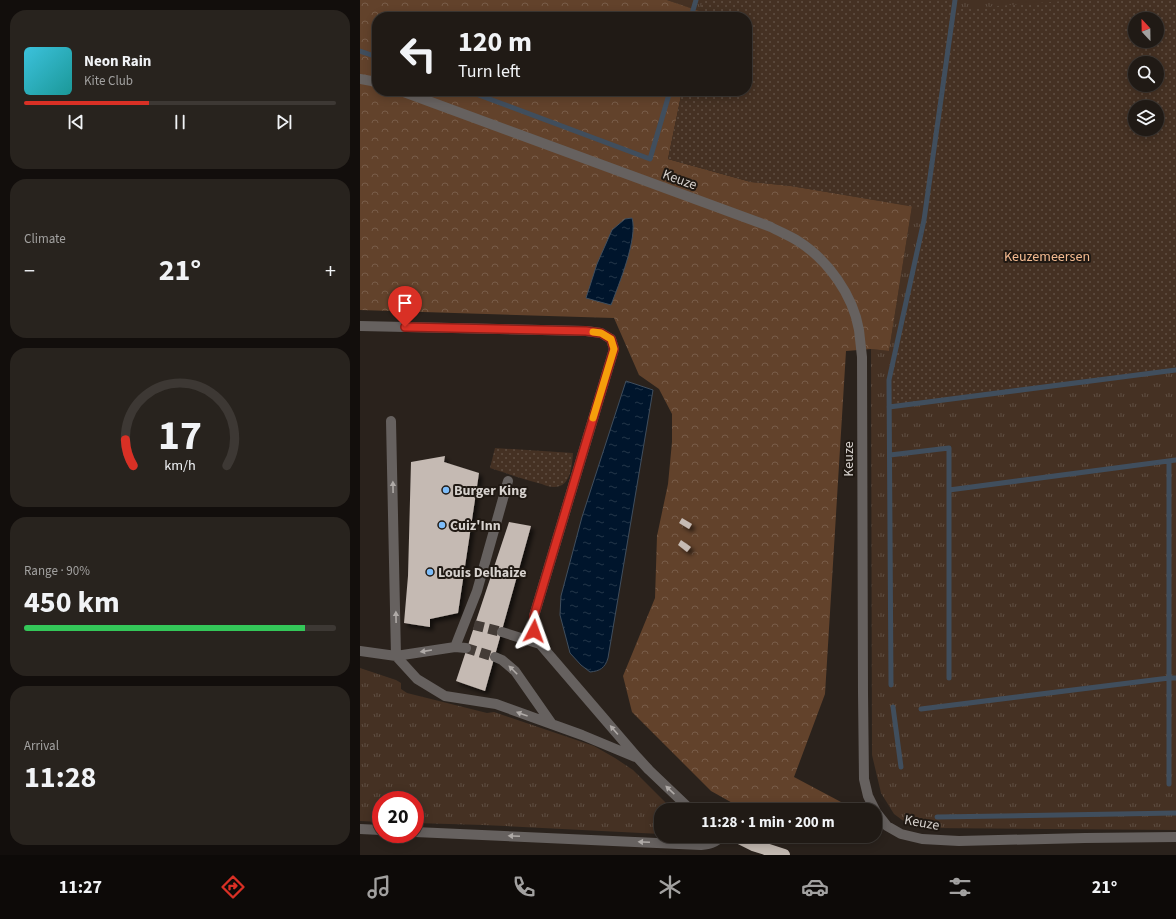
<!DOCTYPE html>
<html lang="en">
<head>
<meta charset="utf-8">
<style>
	body { margin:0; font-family:"Source Sans 3",sans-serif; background:#28231e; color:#f1f3f6; height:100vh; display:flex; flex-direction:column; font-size:15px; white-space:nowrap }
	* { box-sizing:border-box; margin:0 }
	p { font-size:13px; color:#a2a1a0 }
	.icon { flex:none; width:22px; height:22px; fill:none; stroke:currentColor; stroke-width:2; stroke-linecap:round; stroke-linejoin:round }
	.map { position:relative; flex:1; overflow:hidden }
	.drawer { display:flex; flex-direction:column; gap:10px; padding:10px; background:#120e0c; width:360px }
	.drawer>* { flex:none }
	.banner { position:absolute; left:12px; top:12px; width:380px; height:84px; border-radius:16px; box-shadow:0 2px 10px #0003,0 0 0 1px #3d3834; background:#201a15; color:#f1f3f6; overflow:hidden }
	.needle { width:26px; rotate:338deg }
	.tools { position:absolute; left:768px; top:12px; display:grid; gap:8px }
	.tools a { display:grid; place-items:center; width:36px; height:36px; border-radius:50%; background:#201a15; box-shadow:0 2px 10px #0003,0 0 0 1px #3d3834; font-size:20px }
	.speed { position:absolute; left:12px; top:791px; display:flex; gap:8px; font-size:20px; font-weight:700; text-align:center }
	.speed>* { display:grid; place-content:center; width:52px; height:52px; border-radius:50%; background:#201a15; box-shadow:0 2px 10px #0003,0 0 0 1px #3d3834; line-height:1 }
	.speed .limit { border:6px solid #d22; background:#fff; color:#111 }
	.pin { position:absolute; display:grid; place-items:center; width:34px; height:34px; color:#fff; margin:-41px -17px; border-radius:50% 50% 50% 0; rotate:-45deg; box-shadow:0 0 4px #0007 }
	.pin .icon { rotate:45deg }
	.me { position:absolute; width:44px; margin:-22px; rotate:4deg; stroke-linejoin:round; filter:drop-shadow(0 0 3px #0008) }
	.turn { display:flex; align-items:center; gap:14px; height:84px; padding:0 20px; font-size:18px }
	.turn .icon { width:52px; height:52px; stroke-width:2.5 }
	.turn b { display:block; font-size:28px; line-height:34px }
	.big { font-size:30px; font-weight:700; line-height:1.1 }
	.drawer .tile { flex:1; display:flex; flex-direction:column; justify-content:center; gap:6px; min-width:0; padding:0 14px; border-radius:16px; background:#28231e }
	.drawer .dial { align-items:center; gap:0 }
	.dial svg { height:104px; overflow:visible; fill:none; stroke:#3d3834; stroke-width:7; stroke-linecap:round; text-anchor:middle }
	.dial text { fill:#f1f3f6; stroke:none }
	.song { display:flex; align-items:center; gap:12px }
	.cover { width:48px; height:48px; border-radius:6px; background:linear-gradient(135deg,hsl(190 70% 55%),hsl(180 70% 35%)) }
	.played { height:4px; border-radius:2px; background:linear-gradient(90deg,#d93025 40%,#3d3834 40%) }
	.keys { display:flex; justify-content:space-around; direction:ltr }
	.heat { display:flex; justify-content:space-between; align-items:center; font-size:22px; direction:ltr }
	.charge { height:6px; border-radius:3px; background:linear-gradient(90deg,#34c759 90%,#3d3834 0) }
	.trip { position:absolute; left:294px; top:803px; width:228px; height:40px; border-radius:16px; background:#201a15; box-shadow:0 2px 10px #0003,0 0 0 1px #3d3834; font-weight:700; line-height:40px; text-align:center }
	.tabs { display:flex; height:64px; justify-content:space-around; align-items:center; background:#0d0a08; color:#a2a1a0 }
	.tabs .icon { width:28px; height:28px }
	.tabs .current { color:#d93025 }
	.tabs b { font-size:18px; color:#f1f3f6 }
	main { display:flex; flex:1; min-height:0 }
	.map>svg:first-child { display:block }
	.grass { fill:url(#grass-tufts); fill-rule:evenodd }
	.forest { fill:url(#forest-crowns) }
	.park { fill:url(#park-dots); fill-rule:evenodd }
	.water { fill:url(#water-ripples); stroke:#404e5d }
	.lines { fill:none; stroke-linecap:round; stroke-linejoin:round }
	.stream { stroke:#404e5d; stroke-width:5 }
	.building { fill:#c5bab3; filter:url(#shadow) }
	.minor-tunnel { stroke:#443c37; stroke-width:10; stroke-dasharray:10 5; stroke-linecap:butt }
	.minor { stroke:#66615f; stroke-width:10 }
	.highway { stroke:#c2b8b0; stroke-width:12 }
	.oneway { fill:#afaaa7 }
	.route-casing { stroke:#8d1f18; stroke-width:10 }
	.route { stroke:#d93025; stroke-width:7 }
	.slow { stroke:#f59e0b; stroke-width:7 }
	.poi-dot { fill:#7ebdf9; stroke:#201913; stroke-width:1.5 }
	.labels { text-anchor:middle; stroke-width:4; stroke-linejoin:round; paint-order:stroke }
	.street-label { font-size:14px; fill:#d7d2ce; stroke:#201913 }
	.park-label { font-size:14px; fill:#f4bb91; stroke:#201913 }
	.poi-label { font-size:14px; font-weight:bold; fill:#d7d2ce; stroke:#201913; text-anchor:start }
</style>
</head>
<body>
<main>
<section class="drawer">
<div class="tile">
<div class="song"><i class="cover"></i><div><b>Neon Rain</b><p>Kite Club</p></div></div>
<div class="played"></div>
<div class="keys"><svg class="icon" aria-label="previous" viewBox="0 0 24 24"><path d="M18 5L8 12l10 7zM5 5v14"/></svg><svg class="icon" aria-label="pause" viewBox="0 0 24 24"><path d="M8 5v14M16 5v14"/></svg><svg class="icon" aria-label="next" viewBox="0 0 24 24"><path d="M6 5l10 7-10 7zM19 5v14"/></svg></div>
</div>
<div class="tile"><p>Climate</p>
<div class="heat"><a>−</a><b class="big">21°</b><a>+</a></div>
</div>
<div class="tile dial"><svg viewBox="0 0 100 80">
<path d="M14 69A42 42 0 1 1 86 69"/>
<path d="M14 69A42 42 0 0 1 8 49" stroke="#d93025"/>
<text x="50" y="56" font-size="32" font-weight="700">17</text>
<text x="50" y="72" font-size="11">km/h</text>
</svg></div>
<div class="tile"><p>Range · 90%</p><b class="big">450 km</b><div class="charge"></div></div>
<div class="tile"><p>Arrival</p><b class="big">11:28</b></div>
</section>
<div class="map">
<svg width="816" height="855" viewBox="0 0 816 855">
	<defs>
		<pattern id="grass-tufts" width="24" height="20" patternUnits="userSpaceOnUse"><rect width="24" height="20" fill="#453123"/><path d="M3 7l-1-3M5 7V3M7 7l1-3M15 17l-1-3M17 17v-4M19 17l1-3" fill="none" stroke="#5f4e42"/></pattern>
		<pattern id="forest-crowns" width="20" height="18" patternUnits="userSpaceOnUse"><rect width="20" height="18" fill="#62422b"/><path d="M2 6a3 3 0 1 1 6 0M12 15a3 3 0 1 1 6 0" fill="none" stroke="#785c49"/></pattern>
		<pattern id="park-dots" width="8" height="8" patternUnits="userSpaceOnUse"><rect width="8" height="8" fill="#453123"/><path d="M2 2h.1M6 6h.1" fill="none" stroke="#5f4e42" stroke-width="1.8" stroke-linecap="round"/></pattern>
		<pattern id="water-ripples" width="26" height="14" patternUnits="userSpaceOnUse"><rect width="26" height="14" fill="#00152c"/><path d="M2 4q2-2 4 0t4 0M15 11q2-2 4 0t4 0" fill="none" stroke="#243649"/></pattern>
		<filter id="shadow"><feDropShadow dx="3.5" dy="3.5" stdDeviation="2" flood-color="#0009"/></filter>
	</defs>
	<rect width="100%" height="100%" fill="#2a221c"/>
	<path class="grass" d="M 307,0 L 816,0 L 816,830 L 570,828 L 549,825 L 534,814 L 521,793 L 512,755 L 511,349 L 529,351 L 552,206 L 431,186 L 391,182 L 322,91 L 387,91 L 387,17 L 337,17 L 338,11 ZM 775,19 L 797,19 L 797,41 L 775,41 ZM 775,63 L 797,63 L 797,85 L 775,85 ZM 775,107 L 797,107 L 797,129 L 775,129 Z
		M 0,668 L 36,680 L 41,683 L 41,689 L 47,693 L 127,713 L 134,712 L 234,746 L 255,758 L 273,770 L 313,810 L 301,810 L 301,834 L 123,825 L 55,823 L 55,800 L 21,800 L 21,822 L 0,821 Z"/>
	<path class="forest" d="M 0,0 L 307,0 L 339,11 L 337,17 L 17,17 L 17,91 L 322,91 L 308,159 L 391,182 L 431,186 L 552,206 L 529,351 L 511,349 L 486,351 L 465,694 L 434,777 L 496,810 L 385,810 L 351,791 L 272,712 L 263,676 L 295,598 L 297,536 L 308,484 L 312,442 L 312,414 L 299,389 L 279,375 L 254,318 L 0,310 Z"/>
	<path class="park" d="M 343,0 L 595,0 L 594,9 L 719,0 L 816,0 L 816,369 L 529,407 L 529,380 L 566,209 L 431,186 L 391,182 L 308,159 L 322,91 L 387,91 L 387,17 L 337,17 ZM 775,19 L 797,19 L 797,41 L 775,41 ZM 775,63 L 797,63 L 797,85 L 775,85 ZM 775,107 L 797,107 L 797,129 L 775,129 Z
		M 135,448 L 213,453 C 212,466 211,488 193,487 C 188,487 183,484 178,483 C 162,479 146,473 130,468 Z"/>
	<path class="water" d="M 272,218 C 278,238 259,284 251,305 L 226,298 L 237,264 L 252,230 L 265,219 Z
		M 266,381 L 293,390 L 248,658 C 245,668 240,671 230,672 L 221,665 L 210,653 L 200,615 L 201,596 L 222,517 Z"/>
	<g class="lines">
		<path class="stream" d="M 331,17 L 336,0
			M 0,51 L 17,57
			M 108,91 L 290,159 L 310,91
			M 529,407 L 816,370
			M 530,455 L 589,448 L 589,678
			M 809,461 L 809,784
			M 589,490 L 816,460
			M 531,685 L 529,380 L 564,220 L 595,0
			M 533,707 L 541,767
			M 561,709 L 809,678 L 816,678
			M 577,817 L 816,813"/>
	</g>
	<path class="building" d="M 85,456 L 84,462 L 119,473 L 98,613 L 70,619 L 70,627 L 44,623 L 48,576 L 51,462 Z
		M 322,518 L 332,524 L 329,529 L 319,523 Z
		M 149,522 L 171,526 L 125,691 L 96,681 Z
		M 321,540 L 331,547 L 327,552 L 318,545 Z"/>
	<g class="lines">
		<path class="minor-tunnel" d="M 114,625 L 142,632
			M 106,648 L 135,657"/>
		<path class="minor" d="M 0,79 L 17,82
			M 41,91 L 411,227 C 420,232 430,236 438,241 C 468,260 493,295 499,330 C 500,339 501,348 502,357 L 503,693 L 504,779 L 508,796 L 516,812 L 527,826 L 541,834 L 562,839 L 599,841 L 725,838 L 816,837
			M 0,326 L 226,331 L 241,333 L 251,339 L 254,349 L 174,616 L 174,631 L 180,644 L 277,757 L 289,770 L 331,810
			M 31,421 L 36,656 L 57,679 L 85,696 L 136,704 L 222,735 L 275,757
			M 142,632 L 180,644
			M 95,647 L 117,591 L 148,481
			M 0,651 L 36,656 L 95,647 L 106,648
			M 135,657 L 142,660 L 155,671 L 192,724
			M 0,829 L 21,830
			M 55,832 L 341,845 C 349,844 356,843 361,836"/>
		<path class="highway" d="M 375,836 L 393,845 L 424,855"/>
	</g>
	<defs><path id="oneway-solid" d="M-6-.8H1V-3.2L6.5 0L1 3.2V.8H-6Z"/></defs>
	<g class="oneway">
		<use href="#oneway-solid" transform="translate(33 487) rotate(-91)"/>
		<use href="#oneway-solid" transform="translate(36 617) rotate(-91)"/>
		<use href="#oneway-solid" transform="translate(66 651) rotate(171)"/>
		<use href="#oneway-solid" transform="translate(153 670) rotate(-135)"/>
		<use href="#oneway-solid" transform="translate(162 714) rotate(-160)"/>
		<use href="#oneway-solid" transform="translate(254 730) rotate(-131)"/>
		<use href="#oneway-solid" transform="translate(310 790) rotate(-137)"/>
		<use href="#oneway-solid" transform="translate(154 836) rotate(-177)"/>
		<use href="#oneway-solid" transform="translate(284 842) rotate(-177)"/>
	</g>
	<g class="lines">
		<defs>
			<path id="route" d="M 45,327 L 226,331 L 241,333 L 251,339 L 254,349 L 174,616 L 174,631"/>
		</defs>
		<use href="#route" class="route-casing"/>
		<use href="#route" class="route"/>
		<path class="slow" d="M 233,332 L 241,333 L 251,339 L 254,349 L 233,418"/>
	</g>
	<g class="poi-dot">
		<circle cx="86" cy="490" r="4"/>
		<circle cx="82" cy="525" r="4"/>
		<circle cx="70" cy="572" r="4"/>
	</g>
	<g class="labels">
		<g class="street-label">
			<text transform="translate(320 179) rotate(20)" y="5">Keuze</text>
			<text transform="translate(488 459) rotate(-90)" y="5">Keuze</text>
			<text transform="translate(562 822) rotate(10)" y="5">Keuze</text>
		</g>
		<g class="park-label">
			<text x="687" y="261">Keuzemeersen</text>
		</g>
		<g class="poi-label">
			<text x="94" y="495">Burger King</text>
			<text x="90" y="530">Cuiz'Inn</text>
			<text x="78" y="577">Louis Delhaize</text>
		</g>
	</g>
</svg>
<div class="tools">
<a><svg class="needle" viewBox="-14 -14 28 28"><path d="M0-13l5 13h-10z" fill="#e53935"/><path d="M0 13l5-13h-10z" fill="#a2a1a0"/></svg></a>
<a><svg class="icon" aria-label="search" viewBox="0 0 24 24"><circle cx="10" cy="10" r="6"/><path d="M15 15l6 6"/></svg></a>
<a><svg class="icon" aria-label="layers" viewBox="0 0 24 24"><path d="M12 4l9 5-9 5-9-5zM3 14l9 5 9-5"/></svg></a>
</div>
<div class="speed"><div class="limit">20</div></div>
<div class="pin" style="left:45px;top:327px;background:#d93025"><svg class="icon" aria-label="arrive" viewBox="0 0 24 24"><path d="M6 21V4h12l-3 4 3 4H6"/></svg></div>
<svg class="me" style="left:174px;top:631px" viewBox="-20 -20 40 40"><path d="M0-17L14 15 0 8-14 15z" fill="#d93025" stroke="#fff" stroke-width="4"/></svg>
<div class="trip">11:28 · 1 min · 200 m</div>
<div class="banner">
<div class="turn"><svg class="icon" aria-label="left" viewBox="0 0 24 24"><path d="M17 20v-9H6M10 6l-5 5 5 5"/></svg><div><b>120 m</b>Turn left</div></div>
</div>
</div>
</main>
<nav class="tabs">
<b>11:27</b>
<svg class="icon current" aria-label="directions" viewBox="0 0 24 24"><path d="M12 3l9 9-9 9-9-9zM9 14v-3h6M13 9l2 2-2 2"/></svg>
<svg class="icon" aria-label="music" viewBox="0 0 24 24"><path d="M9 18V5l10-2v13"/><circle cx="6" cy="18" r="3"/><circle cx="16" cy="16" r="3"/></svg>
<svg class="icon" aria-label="phone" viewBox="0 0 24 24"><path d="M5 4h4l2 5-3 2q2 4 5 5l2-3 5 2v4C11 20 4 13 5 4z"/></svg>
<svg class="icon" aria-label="climate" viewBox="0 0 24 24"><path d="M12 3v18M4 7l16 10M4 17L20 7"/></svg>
<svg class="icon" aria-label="car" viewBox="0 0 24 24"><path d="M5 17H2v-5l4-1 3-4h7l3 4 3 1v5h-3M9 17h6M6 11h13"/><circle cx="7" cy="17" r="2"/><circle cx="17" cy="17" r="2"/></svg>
<svg class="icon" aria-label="filters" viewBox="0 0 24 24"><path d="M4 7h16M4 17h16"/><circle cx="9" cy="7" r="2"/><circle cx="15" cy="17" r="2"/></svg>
<b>21°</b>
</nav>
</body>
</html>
